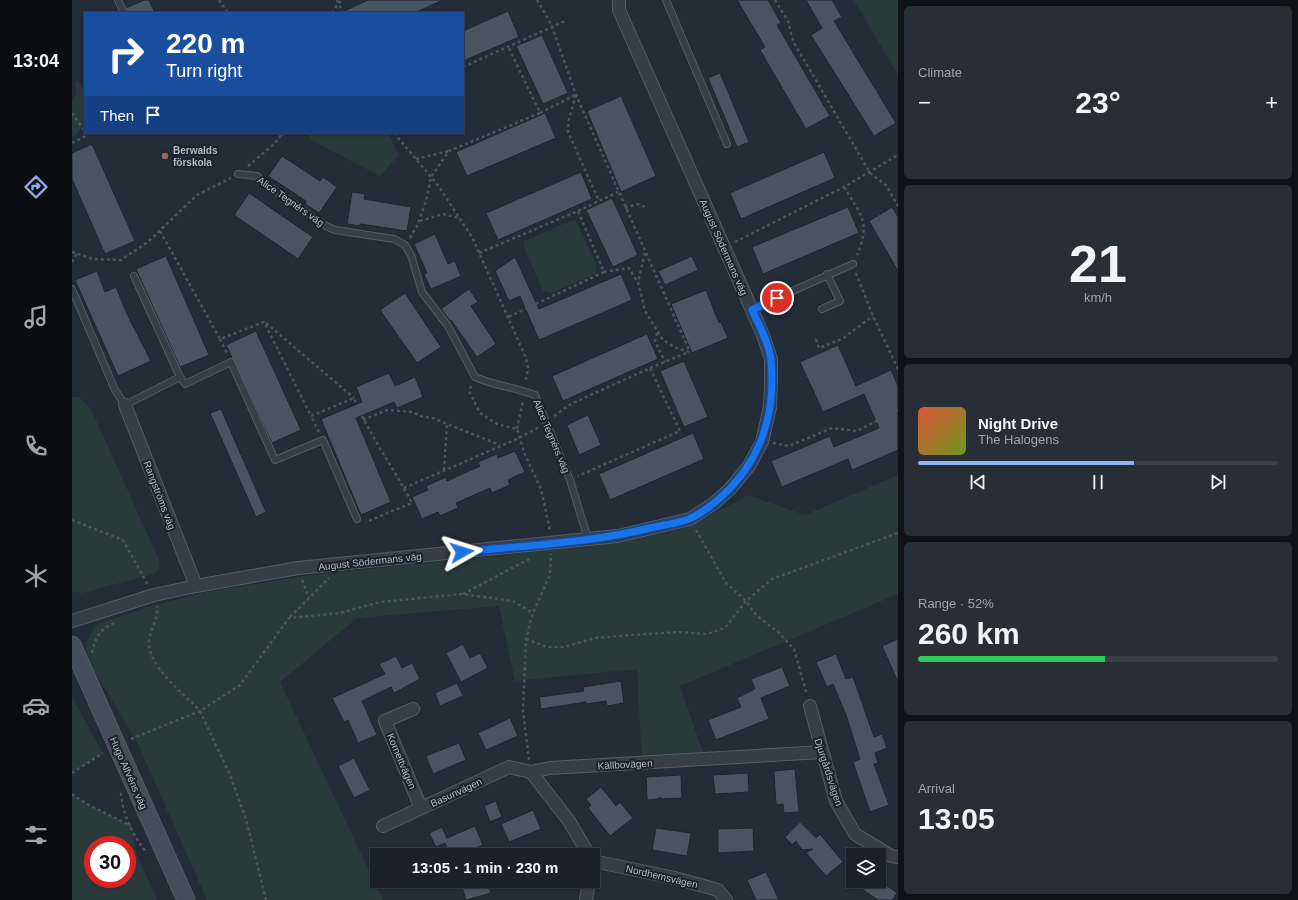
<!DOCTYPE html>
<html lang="en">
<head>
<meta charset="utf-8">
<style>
	body { margin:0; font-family:Helvetica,sans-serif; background:#282e36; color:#f1f3f6; height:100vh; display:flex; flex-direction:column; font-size:15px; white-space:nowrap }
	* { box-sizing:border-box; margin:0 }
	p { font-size:13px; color:#a0a3a8 }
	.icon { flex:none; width:22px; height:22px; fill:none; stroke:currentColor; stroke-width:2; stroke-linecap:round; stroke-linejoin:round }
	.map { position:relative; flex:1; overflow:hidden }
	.sheet { display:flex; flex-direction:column; gap:6px; padding:6px; background:#0f1217; width:400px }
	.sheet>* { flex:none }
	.hud { position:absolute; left:12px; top:12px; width:380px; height:122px; border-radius:0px; box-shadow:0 1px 3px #0004,0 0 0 1px #393e47; background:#1a4fa0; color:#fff; overflow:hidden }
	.controls { position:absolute; left:774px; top:848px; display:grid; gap:8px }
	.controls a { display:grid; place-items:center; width:40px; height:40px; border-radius:0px; background:#1b212a; box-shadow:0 1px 3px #0004,0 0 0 1px #393e47; font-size:20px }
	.speed { position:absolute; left:12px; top:836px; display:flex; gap:8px; font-size:20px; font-weight:700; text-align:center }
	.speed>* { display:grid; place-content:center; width:52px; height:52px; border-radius:50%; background:#1b212a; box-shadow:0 1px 3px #0004,0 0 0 1px #393e47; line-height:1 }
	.speed .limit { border:6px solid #d22; background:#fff; color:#111 }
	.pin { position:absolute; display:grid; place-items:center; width:34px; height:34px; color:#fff; margin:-17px; border:2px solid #fff; border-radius:50%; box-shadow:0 1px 4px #0007 }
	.me { position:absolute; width:44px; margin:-22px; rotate:84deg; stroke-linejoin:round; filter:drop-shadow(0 0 3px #0008) }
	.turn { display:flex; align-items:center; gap:14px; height:84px; padding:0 16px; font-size:18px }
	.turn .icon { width:52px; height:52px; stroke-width:2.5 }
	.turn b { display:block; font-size:28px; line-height:34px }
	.then { display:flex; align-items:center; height:38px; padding:0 16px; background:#0003; gap:8px; font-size:15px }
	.big { font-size:30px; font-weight:800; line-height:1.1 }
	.sheet .widget { flex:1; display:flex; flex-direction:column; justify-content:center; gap:6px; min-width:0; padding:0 14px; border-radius:6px; background:#282e36 }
	.sheet .dial { align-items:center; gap:0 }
	.dial b { font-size:52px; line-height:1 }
	.song { display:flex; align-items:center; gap:12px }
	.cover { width:48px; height:48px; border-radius:6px; background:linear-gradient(135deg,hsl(10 70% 55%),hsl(80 70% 35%)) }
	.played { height:4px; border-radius:2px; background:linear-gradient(90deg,#8eb0ee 60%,#393e47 60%) }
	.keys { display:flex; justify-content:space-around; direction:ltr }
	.heat { display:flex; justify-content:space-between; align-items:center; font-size:22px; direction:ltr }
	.charge { height:6px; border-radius:3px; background:linear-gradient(90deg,#34c759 52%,#393e47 0) }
	.trip { position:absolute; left:298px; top:848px; width:230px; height:40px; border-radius:0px; background:#1b212a; box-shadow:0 1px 3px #0004,0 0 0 1px #393e47; font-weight:800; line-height:40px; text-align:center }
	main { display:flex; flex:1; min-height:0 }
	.menu { display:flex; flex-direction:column; width:72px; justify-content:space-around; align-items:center; background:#0b0d11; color:#a0a3a8 }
	.menu .icon { width:28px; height:28px }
	.menu .active { color:#8eb0ee }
	.menu b { font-size:18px; color:#f1f3f6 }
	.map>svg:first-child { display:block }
	.green { fill:#293a3b; fill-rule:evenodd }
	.building { fill:#4a5361; stroke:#1e252f }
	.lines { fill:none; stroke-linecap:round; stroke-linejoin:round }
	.lane-casing { stroke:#555c66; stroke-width:8 }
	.street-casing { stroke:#555c66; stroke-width:14 }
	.secondary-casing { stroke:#555c66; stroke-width:19 }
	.path { stroke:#47575a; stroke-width:2.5; stroke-dasharray:3 3; stroke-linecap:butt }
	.lane { stroke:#373e48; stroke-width:6 }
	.street { stroke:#373e48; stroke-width:12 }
	.secondary { stroke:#454d5b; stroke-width:17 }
	.route-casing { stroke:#114b97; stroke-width:10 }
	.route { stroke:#1a73e8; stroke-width:7 }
	.education-dot { fill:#8d6e63; stroke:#1c232d; stroke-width:1.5 }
	.labels { text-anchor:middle; stroke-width:4; stroke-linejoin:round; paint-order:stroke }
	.poi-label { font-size:10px; font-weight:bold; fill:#b2b9c4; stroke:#1c232d; text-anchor:start }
	.street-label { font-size:10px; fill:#b2b9c4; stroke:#1c232d }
</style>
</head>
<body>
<main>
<nav class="menu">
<b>13:04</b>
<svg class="icon active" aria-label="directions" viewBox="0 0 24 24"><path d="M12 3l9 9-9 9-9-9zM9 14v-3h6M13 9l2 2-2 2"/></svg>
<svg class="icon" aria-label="music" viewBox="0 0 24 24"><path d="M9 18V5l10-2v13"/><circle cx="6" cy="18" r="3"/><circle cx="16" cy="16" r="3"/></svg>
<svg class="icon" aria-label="phone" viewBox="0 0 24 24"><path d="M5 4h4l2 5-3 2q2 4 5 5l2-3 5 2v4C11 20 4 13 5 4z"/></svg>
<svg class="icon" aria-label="climate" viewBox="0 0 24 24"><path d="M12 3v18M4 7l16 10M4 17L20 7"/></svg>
<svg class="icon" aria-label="car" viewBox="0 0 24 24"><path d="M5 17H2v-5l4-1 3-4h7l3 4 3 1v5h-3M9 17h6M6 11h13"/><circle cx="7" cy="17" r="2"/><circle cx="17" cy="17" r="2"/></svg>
<svg class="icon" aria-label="filters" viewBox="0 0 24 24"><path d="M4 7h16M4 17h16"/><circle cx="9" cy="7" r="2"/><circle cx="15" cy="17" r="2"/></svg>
</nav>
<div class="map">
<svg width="826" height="900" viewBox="0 0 826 900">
	<rect width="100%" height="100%" fill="#242c38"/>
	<path class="green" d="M 782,0 L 826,0 L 826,75 L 787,9 Z
		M 5,79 C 17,90 17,130 0,138 L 0,100 L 4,94 L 3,84 Z
		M 235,133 L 316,133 L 327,155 L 308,176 L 239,140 Z
		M 498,221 L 504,221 L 525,266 L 523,274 L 480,293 L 471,291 L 452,248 L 452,241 Z
		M 0,397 L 7,397 L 19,409 L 87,560 L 88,569 L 82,574 L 10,593 L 0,592 Z
		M 826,475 L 826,594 L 608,686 L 633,758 L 570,763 L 565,669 L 443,681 L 427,606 L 285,618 L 208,682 L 311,900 L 135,900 L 65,742 L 16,661 L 14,643 L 24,625 L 77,607 L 129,593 L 231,576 L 553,542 L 616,527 L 676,495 L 733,515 Z
		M 0,697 L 31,753 L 0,773 Z
		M 0,794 L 15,804 L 59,826 L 65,854 L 85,900 L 0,900 ZM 21,845 L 55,845 L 55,879 L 21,879 Z"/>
	<path class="building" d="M 72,0 L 77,0 L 83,13 L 56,13 L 54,8 Z
		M 296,0 L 371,0 L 342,13 L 268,13 Z
		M 665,0 L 696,0 L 709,23 L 705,25 L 758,116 L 734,129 L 688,50 L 693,47 Z
		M 734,0 L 760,0 L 770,17 L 762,21 L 824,123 L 802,136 L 739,35 L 750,28 Z
		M 436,11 L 447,37 L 391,61 L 391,31 Z
		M 470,35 L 496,93 L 471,104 L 444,46 Z
		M 648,73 L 677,142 L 665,147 L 636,78 Z
		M 549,96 L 584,176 L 549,192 L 515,111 Z
		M 473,113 L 484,138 L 395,176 L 384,152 Z
		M 20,144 L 63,241 L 33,254 L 0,179 L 0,153 Z
		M 752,152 L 763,178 L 669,219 L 658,193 Z
		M 210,156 L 248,181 L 251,177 L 265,187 L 247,213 L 233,204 L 234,201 L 196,176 Z
		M 509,172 L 520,199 L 426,240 L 414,213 Z
		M 280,192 L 293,194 L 292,199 L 339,207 L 335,231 L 288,224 L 288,226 L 275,224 Z
		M 177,193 L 241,237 L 226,259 L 162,215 Z
		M 540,198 L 566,255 L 541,267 L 514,210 Z
		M 776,207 L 787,233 L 691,274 L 680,247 Z
		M 820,207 L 826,217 L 826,271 L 797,221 Z
		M 363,234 L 376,264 L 383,261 L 389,276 L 359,289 L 352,274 L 355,273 L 342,244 Z
		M 94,256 L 137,355 L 108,367 L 64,269 Z
		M 620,256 L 626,270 L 593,285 L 586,271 Z
		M 443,257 L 467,309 L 549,274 L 560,300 L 467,340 L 448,296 L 437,301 L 423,271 Z
		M 25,271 L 33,292 L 44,287 L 55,314 L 79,361 L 46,376 L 3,280 Z
		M 397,289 L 406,302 L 399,306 L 424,344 L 405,357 L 379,320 L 378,321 L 369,309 Z
		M 634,290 L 647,323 L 649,322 L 656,338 L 620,353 L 599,304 Z
		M 333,293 L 369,347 L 345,363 L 308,310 Z
		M 184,331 L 229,430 L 200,443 L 154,345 Z
		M 575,334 L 586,359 L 491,401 L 480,376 Z
		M 766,345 L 784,386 L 819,370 L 826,386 L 826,450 L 780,470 L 776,459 L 710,487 L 699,461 L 758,436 L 762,447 L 807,428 L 792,394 L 751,412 L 728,362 Z
		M 612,361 L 636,417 L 612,427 L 588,371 Z
		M 317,373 L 323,386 L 343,377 L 351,397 L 325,408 L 322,402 L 284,418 L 319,502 L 289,515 L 249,419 L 290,402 L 284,387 Z
		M 149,409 L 194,512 L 184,517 L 138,413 Z
		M 516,415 L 529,445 L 507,455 L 495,425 Z
		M 621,433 L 632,459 L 538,500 L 527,474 Z
		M 443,451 L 453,472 L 436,480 L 438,485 L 420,493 L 418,488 L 384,503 L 386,508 L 368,516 L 366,512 L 350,519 L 340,497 L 356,490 L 354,486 L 374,477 L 375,481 L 408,466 L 406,462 L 425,454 L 426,458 Z
		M 826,639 L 826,682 L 810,646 Z
		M 391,644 L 398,658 L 408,653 L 416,668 L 389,682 L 374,653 Z
		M 764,654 L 774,679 L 781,677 L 802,737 L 810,734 L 815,748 L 803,753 L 806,763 L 802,764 L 817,805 L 798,812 L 781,762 L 788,759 L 774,715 L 761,684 L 755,687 L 744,662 Z
		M 324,656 L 330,668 L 340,663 L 348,679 L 322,693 L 319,687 L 290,701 L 305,735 L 286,743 L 276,720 L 272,722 L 260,698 L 313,674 L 307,664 Z
		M 710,667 L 718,686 L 689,698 L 697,719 L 644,740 L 636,720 L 669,707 L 665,698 L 683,689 L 679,679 Z
		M 549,681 L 552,703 L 535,706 L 534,701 L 514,704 L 514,702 L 469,709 L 467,697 L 512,691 L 511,687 Z
		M 385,683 L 391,696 L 368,706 L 363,693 Z
		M 438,718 L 446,736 L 414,750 L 406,733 Z
		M 387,743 L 394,760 L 361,774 L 354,756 Z
		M 282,758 L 298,790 L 282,798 L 266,766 Z
		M 723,769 L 727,812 L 712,813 L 711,804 L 704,805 L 702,771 Z
		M 676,773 L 677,792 L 643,794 L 641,775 Z
		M 609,775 L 610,798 L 588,799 L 589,797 L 585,799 L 575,800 L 574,777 Z
		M 529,787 L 544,806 L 548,802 L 561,818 L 538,836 L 516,808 L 519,805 L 514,799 Z
		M 424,801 L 430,817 L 418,822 L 412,806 Z
		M 461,810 L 469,829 L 437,842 L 429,824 Z
		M 728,822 L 744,838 L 748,834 L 771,862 L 754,876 L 734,853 L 741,849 L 730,850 L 724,841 L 720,845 L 713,837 Z
		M 403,826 L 411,845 L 387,855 L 379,855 L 373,843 L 364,847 L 357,833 L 370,827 L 375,838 Z
		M 584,828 L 619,833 L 615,856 L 580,850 Z
		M 681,828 L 682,851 L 646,853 L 646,829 Z
		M 694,872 L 707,900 L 684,900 L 675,880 Z
		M 388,881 L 416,881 L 419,893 L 394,900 Z
		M 778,881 L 808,881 L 825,893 L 820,900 L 806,900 Z"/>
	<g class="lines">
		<defs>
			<path id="lane" d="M 46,0 L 52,13
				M 594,0 L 655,144
				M 166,174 L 185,176 L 195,185 L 254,226 L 263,230 L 322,239 L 333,245 L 339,255 L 350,292 L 376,326 L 403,377 C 423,386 443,387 463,395 L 498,480 L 516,539
				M 0,289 L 43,390 L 53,405 L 108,377 L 62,276
				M 680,309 L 781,264
				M 750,309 L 768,301 L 755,274
				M 108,377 L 113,384 L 159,362 L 203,460 L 251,440 L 285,519"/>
			<path id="street" d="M 53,405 L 124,586
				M 0,621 L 82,595 L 124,586 L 226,568 L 546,536 L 618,519 L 641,504 L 658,489 L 677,466 L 690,442 L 698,407 L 699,383 L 699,359 L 691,335 L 547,10 L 547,0
				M 738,706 L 764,801 L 783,834 L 819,856 L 826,857
				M 341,709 L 313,721 L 349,808
				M 311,826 L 437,767 L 459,772
				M 517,855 L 497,821 L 459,772 L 478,768 L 750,752
				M 521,861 L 603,878 L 646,890 L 654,900
				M 514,900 L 517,881"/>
			<path id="secondary" d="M 0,645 L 114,900"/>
		</defs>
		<use href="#lane" class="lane-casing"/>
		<use href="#street" class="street-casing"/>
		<use href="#secondary" class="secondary-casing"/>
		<path class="path" d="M 147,0 L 156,13
			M 265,0 L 271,13
			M 465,0 L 480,26 L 504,95 L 618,352
			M 703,0 L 716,21 L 721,41 L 798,173 L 814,185 L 826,206
			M 260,13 L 267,3 L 271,0
			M 391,67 L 493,21
			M 504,95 L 497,119 L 496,132 L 527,201
			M 0,113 L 13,131
			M 468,113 L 503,95
			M 322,133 L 365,184 L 400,237 L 454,358 L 456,369 L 453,383
			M 209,135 L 214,133
			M 0,143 L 16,135 L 15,133
			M 344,159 L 377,151
			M 176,166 L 202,144 L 209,135 L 208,133
			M 772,187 C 789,215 799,222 785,255
			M 553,208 L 565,204 L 573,207
			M 506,211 L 546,192
			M 348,221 L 371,214 L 387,218
			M 88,231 L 148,339 L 192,322 L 239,416
			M 338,238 L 345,226 L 354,201 L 359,177 L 377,151 L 468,113 L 436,46
			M 663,242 L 772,187 L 826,155
			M 0,252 L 21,259 L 49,260 L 77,241 L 125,195 L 159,178
			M 407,253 L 506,211 L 532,272 L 436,317
			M 573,253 L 566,282 L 573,311 L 591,340 L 602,347 L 617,352
			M 0,262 L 5,254
			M 532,272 L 557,268 L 565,281
			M 784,273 L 801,316 L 826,369
			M 194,323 L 282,398
			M 585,333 L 583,341 L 593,362
			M 148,339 L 155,353
			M 744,339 L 747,348 L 770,339 L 801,316
			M 578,368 L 617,352
			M 399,386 L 397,391 L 408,413 L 425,424 L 445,429 L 453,455 L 469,489 L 478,531
			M 482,416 L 499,404 L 578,368 L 608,431 L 506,476
			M 291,420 L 315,410 L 340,412 L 351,417 L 361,418 L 375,424
			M 445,429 L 451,400
			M 247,432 L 239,416 L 282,398 C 297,435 321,467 340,503 L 294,522
			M 701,443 L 717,446 L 760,428 L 785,431 L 826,410
			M 372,470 L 375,424 L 428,445
			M 332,488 L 447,438 L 467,427
			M 0,520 L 51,540 L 76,585
			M 624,530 L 654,583 L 674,601 L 684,615 L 706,632 L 722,649 L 735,695
			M 230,580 L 237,598
			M 391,594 L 459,558
			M 218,617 L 257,578
			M 454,639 L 475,647 L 492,647 L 523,638 L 560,635 L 606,632 L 635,634 L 653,628 L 674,601 L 700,579 L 826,533
			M 20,653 C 23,638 28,629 42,623
			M 59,739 L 128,711 C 112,694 75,666 77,641 C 78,629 87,619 85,606
			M 457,760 L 451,711 L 454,639 L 461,613 L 478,575 L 479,554
			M 0,773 L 31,753
			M 49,793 C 50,813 62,838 75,853
			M 0,794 L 15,804 L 59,826
			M 194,900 L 174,819 L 158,775 L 128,711 L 168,685 L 217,618 L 268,613 L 308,602 L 390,594 L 441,601 L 461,613"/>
		<use href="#lane" class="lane"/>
		<use href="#street" class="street"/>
		<use href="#secondary" class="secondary"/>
	</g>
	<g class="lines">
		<defs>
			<path id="route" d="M 390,552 C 454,545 520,543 582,527 C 593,525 606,523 617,519 C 629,514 640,505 649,497 C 689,461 704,413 699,360 C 697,343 687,325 680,310 L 705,298"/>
		</defs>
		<use href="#route" class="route-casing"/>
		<use href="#route" class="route"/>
	</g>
	<circle class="education-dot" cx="93" cy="156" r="4"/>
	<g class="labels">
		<g class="poi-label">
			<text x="101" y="154">Berwalds<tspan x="101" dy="12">förskola</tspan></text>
		</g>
		<g class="street-label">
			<text transform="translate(219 201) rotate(35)" y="4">Alice Tegnérs väg</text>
			<text transform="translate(652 247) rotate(66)" y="4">August Södermans väg</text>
			<text transform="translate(480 436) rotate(67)" y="4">Alice Tegnérs väg</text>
			<text transform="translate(88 495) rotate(69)" y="4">Rangströms väg</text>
			<text transform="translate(298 561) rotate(-6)" y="4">August Södermans väg</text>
			<text transform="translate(330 761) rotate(67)" y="4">Kornettvägen</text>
			<text transform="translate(553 764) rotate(-3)" y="4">Källbovägen</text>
			<text transform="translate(757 772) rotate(72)" y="4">Djurgårdsvägen</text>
			<text transform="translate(57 773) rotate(66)" y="4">Hugo Alfvéns väg</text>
			<text transform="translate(384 792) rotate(-25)" y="4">Basunvägen</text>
			<text transform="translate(590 876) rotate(13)" y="4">Nordhemsvägen</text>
		</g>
	</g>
</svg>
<div class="controls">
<a><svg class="icon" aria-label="layers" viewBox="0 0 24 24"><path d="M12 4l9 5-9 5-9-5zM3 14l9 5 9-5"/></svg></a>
</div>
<div class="speed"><div class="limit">30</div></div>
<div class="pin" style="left:705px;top:298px;background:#d93025"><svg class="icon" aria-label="arrive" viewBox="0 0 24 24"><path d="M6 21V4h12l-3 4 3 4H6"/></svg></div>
<svg class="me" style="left:390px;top:552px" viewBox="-20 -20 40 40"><path d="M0-17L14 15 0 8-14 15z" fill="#1a73e8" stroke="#fff" stroke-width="4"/></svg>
<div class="trip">13:05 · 1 min · 230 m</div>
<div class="hud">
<div class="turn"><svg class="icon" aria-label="right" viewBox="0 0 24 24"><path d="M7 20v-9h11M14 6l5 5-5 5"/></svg><div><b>220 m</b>Turn right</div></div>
<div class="then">Then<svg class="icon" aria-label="arrive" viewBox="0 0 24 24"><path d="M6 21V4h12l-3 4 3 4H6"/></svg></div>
</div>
</div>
<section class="sheet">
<div class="widget"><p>Climate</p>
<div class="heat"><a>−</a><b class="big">23°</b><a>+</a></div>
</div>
<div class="widget dial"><b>21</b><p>km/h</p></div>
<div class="widget">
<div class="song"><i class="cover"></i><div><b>Night Drive</b><p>The Halogens</p></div></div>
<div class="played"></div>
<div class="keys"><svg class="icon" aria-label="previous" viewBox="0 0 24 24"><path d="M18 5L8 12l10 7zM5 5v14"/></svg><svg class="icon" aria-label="pause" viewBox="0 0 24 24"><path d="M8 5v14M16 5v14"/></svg><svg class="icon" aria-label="next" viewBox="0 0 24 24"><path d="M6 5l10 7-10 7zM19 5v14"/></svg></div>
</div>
<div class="widget"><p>Range · 52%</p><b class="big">260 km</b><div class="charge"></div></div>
<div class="widget"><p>Arrival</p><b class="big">13:05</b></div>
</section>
</main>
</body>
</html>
